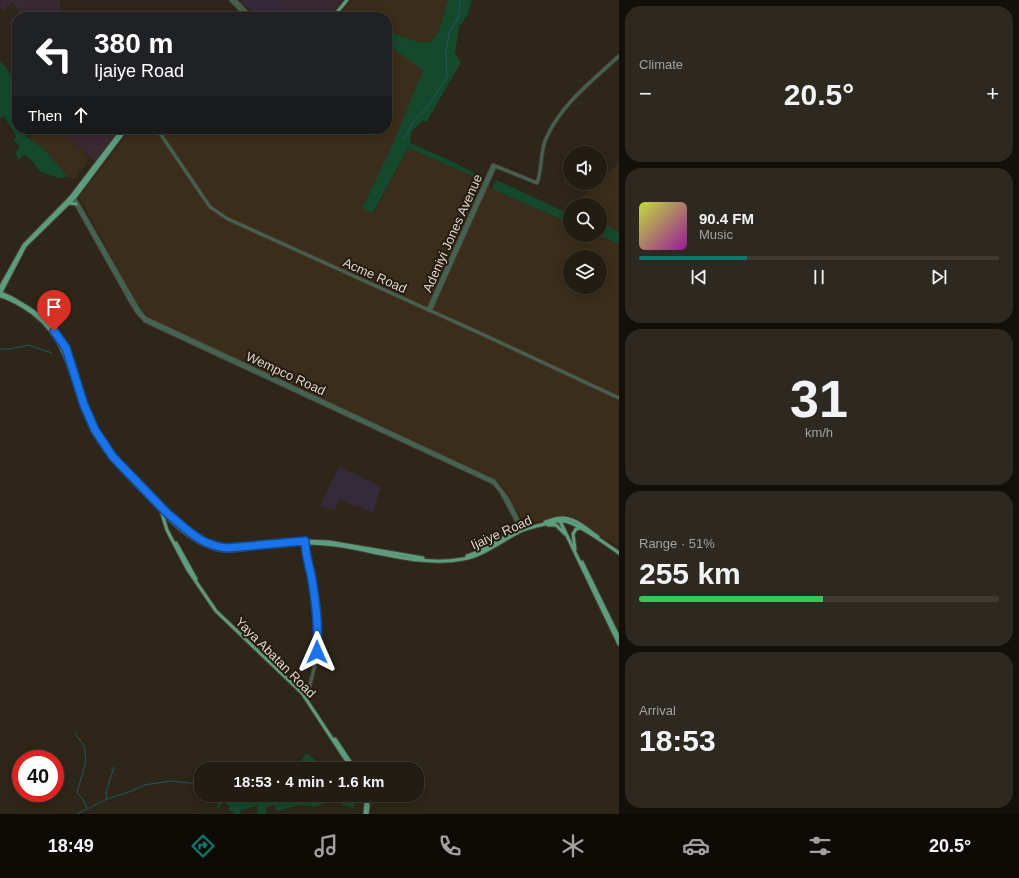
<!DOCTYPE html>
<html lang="en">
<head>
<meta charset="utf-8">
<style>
	body { margin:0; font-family:Helvetica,sans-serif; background:#2e2920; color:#f1f3f6; height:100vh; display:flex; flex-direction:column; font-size:15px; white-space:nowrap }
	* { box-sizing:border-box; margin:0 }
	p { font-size:13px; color:#a2a19f }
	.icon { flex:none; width:22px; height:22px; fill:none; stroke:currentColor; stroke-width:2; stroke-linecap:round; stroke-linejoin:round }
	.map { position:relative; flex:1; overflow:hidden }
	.side { display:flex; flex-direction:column; gap:6px; padding:6px; background:#130f0a; width:400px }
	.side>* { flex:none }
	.hud { position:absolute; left:12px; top:12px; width:380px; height:122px; border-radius:16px; box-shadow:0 2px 10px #0003,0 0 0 1px #3f3a32; background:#202124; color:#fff; overflow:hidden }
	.fabs { position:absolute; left:563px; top:146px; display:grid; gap:8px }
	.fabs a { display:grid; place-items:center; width:44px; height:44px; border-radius:50%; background:#221c12; box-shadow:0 2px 10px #0003,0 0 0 1px #3f3a32; font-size:20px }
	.speed { position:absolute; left:12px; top:750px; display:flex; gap:8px; font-size:20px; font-weight:700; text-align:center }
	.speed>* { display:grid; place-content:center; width:52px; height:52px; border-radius:50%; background:#221c12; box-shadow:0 2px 10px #0003,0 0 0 1px #3f3a32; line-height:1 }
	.speed .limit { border:6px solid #d22; background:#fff; color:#111 }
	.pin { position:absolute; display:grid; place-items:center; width:34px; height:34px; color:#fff; margin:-41px -17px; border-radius:50% 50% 50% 0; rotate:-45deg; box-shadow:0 0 4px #0007 }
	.pin .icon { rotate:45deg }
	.me { position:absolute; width:44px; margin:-22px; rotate:0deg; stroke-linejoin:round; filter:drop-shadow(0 0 3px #0008) }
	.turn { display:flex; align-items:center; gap:14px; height:84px; padding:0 16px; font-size:18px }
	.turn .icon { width:52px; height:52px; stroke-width:2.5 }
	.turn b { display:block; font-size:28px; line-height:34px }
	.then { display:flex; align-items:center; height:38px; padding:0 16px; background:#0003; gap:8px; font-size:15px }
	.big { font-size:30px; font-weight:700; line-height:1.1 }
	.side .widget { flex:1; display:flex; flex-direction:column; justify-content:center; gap:6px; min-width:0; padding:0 14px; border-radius:16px; background:#2e2920 }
	.side .dial { align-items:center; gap:0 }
	.dial b { font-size:52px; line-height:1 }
	.song { display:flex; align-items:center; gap:12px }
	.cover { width:48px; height:48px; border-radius:6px; background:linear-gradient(135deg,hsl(70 70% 55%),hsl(300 70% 35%)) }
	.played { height:4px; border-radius:2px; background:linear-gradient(90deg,#0f766e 30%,#3f3a32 30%) }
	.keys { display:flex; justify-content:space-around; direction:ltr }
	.heat { display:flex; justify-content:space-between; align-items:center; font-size:22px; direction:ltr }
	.charge { height:6px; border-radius:3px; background:linear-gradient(90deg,#34c759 51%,#3f3a32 0) }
	.trip { position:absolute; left:194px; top:762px; width:230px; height:40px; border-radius:16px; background:#221c12; box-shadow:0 2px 10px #0003,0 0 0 1px #3f3a32; font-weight:700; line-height:40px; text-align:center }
	.menu { display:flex; height:64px; justify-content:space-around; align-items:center; background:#0e0b07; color:#a2a19f }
	.menu .icon { width:28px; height:28px }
	.menu .selected { color:#0f766e }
	.menu b { font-size:18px; color:#f1f3f6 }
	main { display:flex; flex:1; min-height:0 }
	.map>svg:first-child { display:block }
	.commercial { fill:#392933 }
	.built { fill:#3a2d1a; fill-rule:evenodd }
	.education { fill:#342a39 }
	.green { fill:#15492e }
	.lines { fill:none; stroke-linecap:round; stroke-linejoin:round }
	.stream { stroke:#1f585e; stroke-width:1 }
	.minor-casing { stroke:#4a4235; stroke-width:4.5 }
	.major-casing { stroke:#4a4235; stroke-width:5 }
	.minor { stroke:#446353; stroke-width:2.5 }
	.major { stroke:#5b9d7e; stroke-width:3 }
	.route-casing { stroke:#114b97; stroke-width:10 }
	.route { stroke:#1a73e8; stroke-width:7 }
	.labels { text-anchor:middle; stroke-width:4; stroke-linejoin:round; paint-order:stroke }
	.street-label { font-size:13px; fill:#ddd7cf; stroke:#251c0f }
</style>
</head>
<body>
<main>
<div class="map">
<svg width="619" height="814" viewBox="0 0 619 814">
	<rect width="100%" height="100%" fill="#2e2618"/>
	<path class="commercial" d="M 1,0 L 59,0 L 63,17 L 17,17 L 17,30 L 8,22 L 19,11 L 12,3 L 3,11 L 0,7 Z
		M 279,0 L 342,0 L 328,17 L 298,17 Z
		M 58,129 L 121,129 L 96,162 Z"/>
	<path class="built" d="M 351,0 L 448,0 L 439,31 L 429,43 L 418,42 L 388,31 L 387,32 L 387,17 L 337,17 Z
		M 387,44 L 424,70 L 394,142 L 362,208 L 374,213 L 408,148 L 482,180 L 492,189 L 570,223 L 570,235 L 598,235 L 619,244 L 619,547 L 567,515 L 525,524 L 504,488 L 494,478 L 157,322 L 144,312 L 135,300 L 79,197 L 131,129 L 387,129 ZM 570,257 L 600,257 L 600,287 L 570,287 Z
		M 36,129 L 58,129 L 90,158 L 75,179 L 68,177 L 43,148 L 29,139 Z
		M 619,163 L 619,233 L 600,220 L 600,205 L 581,205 L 577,202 L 597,183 L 600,183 L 600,180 Z"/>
	<path class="education" d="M 243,0 L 279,0 L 298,17 L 259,17 L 241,2 Z
		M 339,466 L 381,487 L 373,513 L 357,506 L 352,506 L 340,498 L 335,510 L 320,506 Z"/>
	<path class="green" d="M 448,0 L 472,0 L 467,16 L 459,27 L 455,53 L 461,62 L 427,121 L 422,121 L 411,132 L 410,143 L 449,160 L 482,177 L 482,180 L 408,148 L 373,213 L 362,208 L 394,142 L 423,70 L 387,44 L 387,32 L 388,31 L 418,42 L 429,43 L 439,31 Z
		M 0,62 L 6,67 L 16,83 L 12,90 L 17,95 L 17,129 L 23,129 L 28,138 L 43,148 L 68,177 L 59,178 L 39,171 L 34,163 L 25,155 L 18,160 L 15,152 L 20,147 L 14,140 L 16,136 L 4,116 L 0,118 Z
		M 496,180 L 565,212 L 570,208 L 570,223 L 492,189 Z
		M 600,220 L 619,233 L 619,244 L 598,235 L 600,235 Z
		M 306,753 L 318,762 L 314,765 L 318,769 L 286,769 L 292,762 L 299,766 Z
		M 223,795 L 230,795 L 236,801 L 239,800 L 244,795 L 362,795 L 362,798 L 354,799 L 354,809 L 346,805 L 345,806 L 337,801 L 330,801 L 315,807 L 300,805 L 276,811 L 275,806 L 271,805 L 265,808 L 267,814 L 256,814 L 258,813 L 257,806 L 241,810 L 240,814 L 235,814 L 228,809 L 230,806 L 223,802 L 219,808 L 216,807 Z"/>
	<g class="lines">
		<path class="stream" d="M 403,140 L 414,121 L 429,105 L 447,77 L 446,52 L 449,32 L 458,18 L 460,0
			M 0,349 L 9,349 L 29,345 L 52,353
			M 75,733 L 84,746 L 86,761 L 77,793 L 82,798 L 87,808
			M 227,795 C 235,804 239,804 246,795
			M 294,795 L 298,796
			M 107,799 L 106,792 L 114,767
			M 77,814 L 107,799 L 129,792 L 144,785 L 171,781 L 201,784"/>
		<defs>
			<path id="minor" d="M 231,0 L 247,17
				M 235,0 L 251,17
				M 157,129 L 210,207 L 228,219 L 484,335 L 619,398
				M 74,197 L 138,309 L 145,318 L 494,481 L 507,498 L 523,530
				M 73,199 L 128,297 L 137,312 L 145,321 L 494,483 L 501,492 L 521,529
				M 428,310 L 493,165 L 537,183 C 542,171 540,155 545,141 C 559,106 592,81 619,56
				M 430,311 L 495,166
				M 305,543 C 307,560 312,575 314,591 C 319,620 320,650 312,677 C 310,684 309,691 305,697"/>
			<path id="major" d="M 333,17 L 347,0
				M 69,203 L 76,204
				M 0,288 L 24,245 L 71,197 L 123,129
				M 0,293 C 8,295 15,300 22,304 C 82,337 70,395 104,445 C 118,465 137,481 154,499 C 158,504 164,509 168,515
				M 0,294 L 25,246 L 75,197 L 126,129
				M 0,296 C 8,298 15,302 22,306 C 76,337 68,391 97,438 C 114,466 141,488 163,513
				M 168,514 C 174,519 180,526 186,531 C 213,551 228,549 259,545
				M 163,517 L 167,530 L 188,570 L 216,611 L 302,693 L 352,769
				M 164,517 L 162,514 L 166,512
				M 167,517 C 181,531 200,546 220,550 C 230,552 240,550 250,548 C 268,546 286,543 304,543 C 358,542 410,569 463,559 C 486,555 503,539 523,530 C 531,527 541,525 549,523 C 554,522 560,520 564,521 C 578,523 606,544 619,553
				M 559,519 L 619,644
				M 545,522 C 550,521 556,518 561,518 C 574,517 588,530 598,537
				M 548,525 L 556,525 L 565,534
				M 303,541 L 329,542 L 423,558
				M 176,543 L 196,579
				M 575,549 L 573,534 L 576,529 L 580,528
				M 467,556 C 490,549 509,531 532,525
				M 582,562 L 619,638
				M 335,739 L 355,769
				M 367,795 L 368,806 L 367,814
				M 365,814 L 366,803 L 365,795"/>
		</defs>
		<use href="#minor" class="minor-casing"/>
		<use href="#major" class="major-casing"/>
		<use href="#minor" class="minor"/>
		<use href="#major" class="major"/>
	</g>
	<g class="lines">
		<defs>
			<path id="route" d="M 54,331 L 66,348 L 84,405 L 95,430 L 113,457 L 168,514 C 188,530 200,545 227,548 L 305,541 C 305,555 310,567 312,580 C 316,603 319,628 317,652"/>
		</defs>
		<use href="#route" class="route-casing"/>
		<use href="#route" class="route"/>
	</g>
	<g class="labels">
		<g class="street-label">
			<text transform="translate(452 233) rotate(-66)" y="5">Adeniyi Jones Avenue</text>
			<text transform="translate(375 275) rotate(24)" y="5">Acme Road</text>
			<text transform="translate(286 373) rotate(25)" y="5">Wempco Road</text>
			<text transform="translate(501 532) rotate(-24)" y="5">Ijaiye Road</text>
			<text transform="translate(276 657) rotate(45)" y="5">Yaya Abatan Road</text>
		</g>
	</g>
</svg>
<div class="fabs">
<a><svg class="icon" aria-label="sound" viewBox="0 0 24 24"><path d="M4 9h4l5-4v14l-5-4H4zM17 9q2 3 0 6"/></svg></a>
<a><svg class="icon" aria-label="search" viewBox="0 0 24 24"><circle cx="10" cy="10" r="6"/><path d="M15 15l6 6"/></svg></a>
<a><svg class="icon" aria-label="layers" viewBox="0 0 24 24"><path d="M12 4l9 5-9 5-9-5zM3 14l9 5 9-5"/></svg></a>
</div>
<div class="speed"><div class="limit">40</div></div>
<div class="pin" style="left:54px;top:331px;background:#d93025"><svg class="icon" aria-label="arrive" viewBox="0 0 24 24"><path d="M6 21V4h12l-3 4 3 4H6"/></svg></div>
<svg class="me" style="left:317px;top:652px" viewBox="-20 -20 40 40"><path d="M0-17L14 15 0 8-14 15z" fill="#1a73e8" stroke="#fff" stroke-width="4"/></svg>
<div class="trip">18:53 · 4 min · 1.6 km</div>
<div class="hud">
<div class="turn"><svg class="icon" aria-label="left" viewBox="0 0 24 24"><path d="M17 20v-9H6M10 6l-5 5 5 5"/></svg><div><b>380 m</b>Ijaiye Road</div></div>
<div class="then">Then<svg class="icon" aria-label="ahead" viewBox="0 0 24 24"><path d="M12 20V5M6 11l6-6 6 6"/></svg></div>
</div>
</div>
<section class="side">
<div class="widget"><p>Climate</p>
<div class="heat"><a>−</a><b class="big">20.5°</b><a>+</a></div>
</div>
<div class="widget">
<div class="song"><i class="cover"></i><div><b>90.4 FM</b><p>Music</p></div></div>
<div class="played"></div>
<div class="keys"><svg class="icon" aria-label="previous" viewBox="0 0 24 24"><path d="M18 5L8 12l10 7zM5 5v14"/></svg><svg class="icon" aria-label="pause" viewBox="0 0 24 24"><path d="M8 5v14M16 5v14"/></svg><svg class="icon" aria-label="next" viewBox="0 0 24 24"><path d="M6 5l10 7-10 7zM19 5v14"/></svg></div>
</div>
<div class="widget dial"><b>31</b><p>km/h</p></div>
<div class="widget"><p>Range · 51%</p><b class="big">255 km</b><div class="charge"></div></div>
<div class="widget"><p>Arrival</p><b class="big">18:53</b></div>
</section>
</main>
<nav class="menu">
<b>18:49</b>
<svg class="icon selected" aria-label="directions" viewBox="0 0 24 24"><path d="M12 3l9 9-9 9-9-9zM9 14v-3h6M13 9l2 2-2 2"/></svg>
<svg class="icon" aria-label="music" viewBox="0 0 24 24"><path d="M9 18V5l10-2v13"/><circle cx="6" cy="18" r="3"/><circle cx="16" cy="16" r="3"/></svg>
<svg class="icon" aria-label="phone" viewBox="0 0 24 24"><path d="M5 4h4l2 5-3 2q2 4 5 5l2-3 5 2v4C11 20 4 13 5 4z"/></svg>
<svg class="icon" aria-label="climate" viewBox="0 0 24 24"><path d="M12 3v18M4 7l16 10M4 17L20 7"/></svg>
<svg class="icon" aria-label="car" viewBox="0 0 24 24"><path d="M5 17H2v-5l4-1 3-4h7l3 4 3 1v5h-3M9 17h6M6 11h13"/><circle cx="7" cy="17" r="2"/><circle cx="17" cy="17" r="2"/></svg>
<svg class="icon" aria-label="filters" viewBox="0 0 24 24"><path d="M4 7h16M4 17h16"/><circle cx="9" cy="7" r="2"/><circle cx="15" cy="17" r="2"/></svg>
<b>20.5°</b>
</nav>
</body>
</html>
